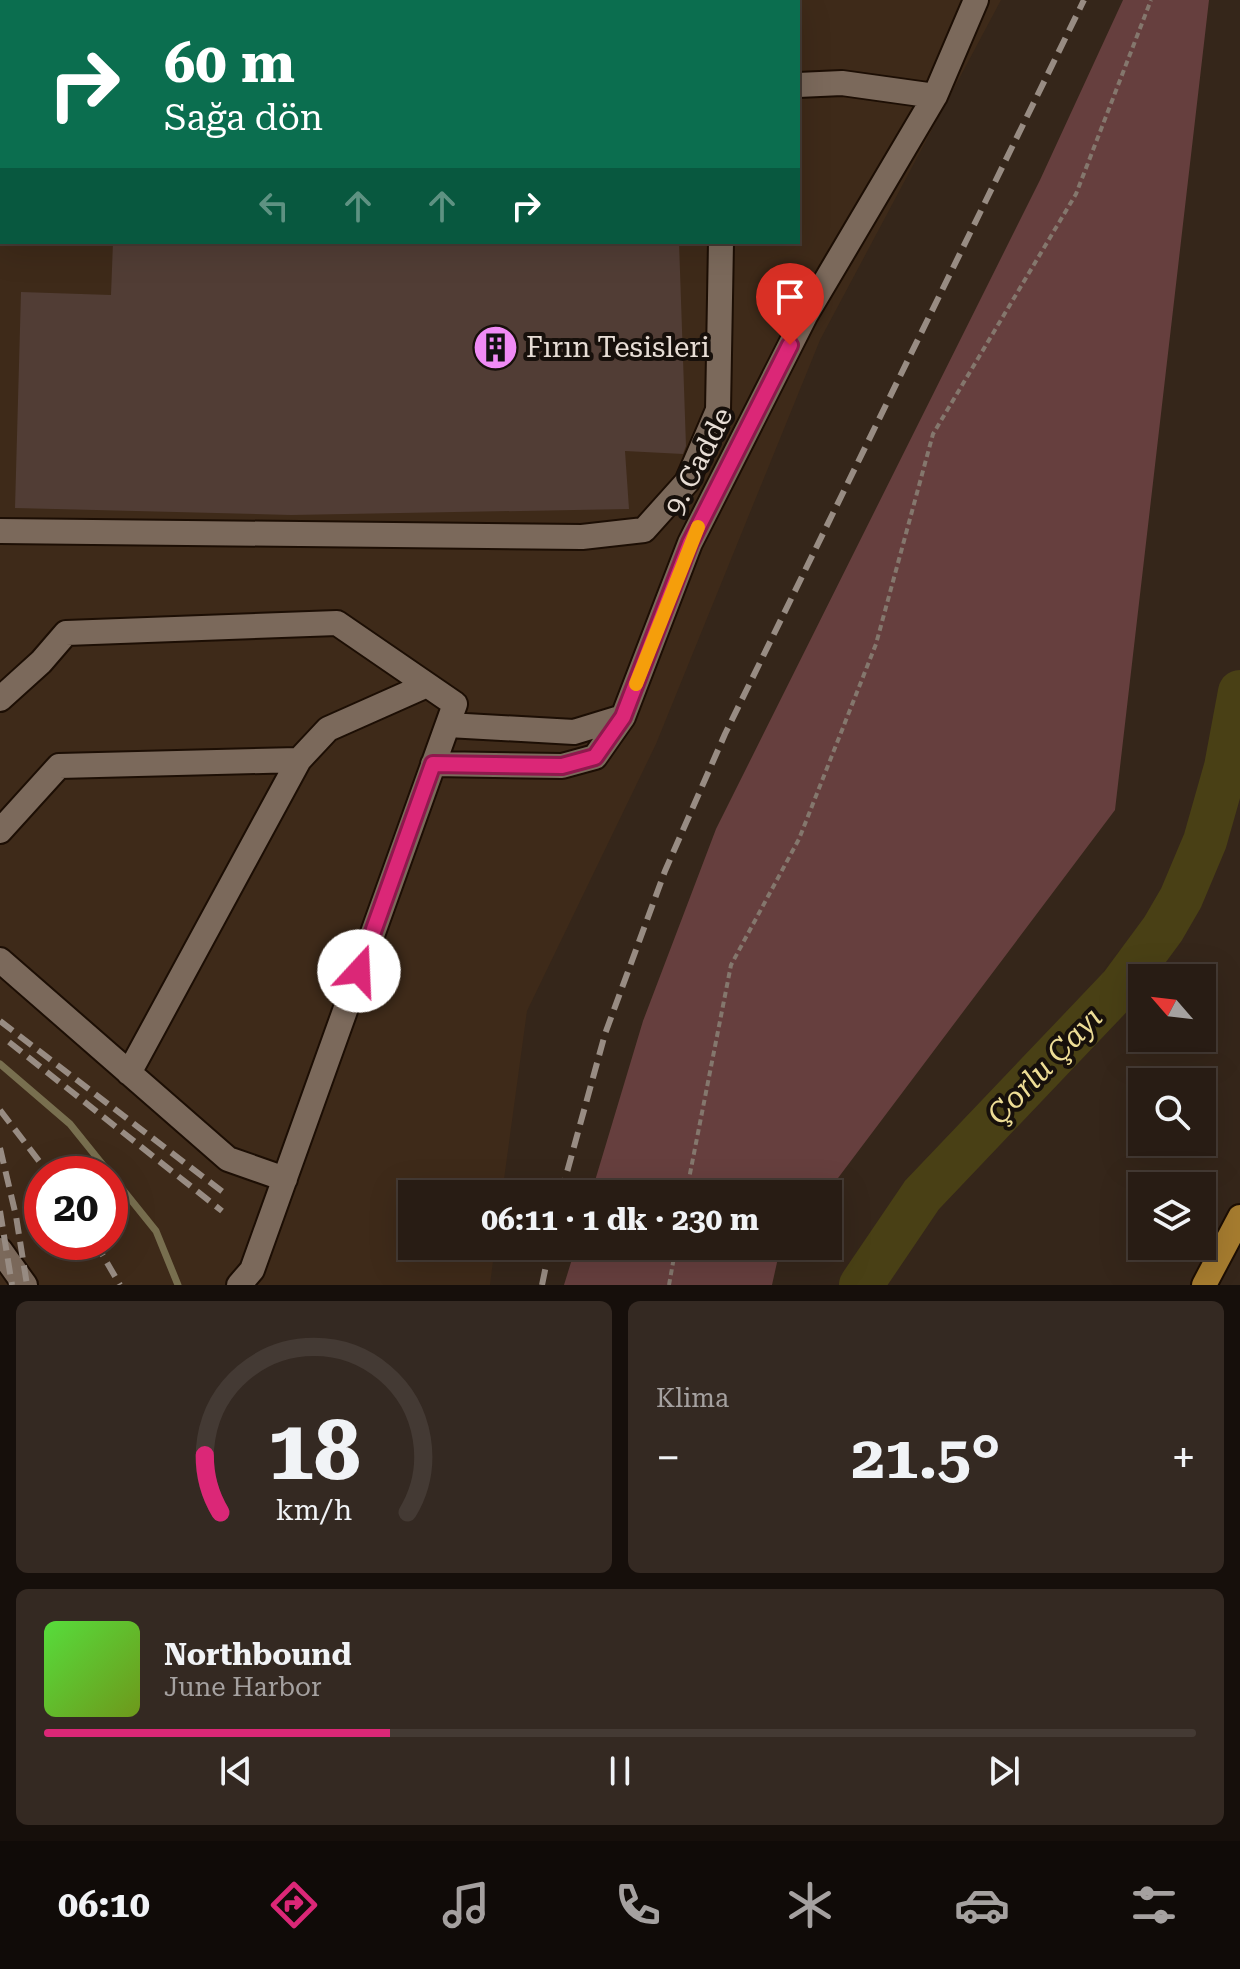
<!DOCTYPE html>
<html lang="tr">
<head>
<meta charset="utf-8">
<style>
	body { margin:0; font-family:"Roboto Serif",serif; background:#342922; color:#f1f3f6; height:100vh; display:flex; flex-direction:column; font-size:30px; white-space:nowrap }
	* { box-sizing:border-box; margin:0 }
	p { font-size:26px; color:#a5a1a0 }
	.icon { flex:none; width:44px; height:44px; fill:none; stroke:currentColor; stroke-width:2; stroke-linecap:round; stroke-linejoin:round }
	.map { position:relative; height:1285px; overflow:hidden }
	.panel { display:flex; flex-direction:column; gap:16px; padding:16px; background:#160f0b; flex:1 }
	.panel>* { flex:none }
	.hud { position:absolute; left:0px; top:0px; width:800px; height:244px; box-shadow:0 8px 32px #0002,0 0 0 2px #443a34; background:#0b6e4f; color:#fff; overflow:hidden }
	.needle { width:52px; rotate:298deg }
	.fabs { position:absolute; left:1128px; top:964px; display:grid; gap:16px }
	.fabs a { display:grid; place-items:center; width:88px; height:88px; border-radius:0px; background:#281c14; box-shadow:0 8px 32px #0002,0 0 0 2px #443a34; font-size:40px }
	.speed { position:absolute; left:24px; top:1156px; display:flex; gap:16px; font-size:40px; font-weight:700; text-align:center }
	.speed>* { display:grid; place-content:center; width:104px; height:104px; border-radius:50%; background:#281c14; box-shadow:0 8px 32px #0002,0 0 0 2px #443a34; line-height:1 }
	.speed .limit { border:12px solid #d22; background:#fff; color:#111 }
	.pin { position:absolute; display:grid; place-items:center; width:68px; height:68px; color:#fff; margin:-82px -34px; border-radius:50% 50% 50% 0; rotate:-45deg; box-shadow:0 0 8px #0007 }
	.pin .icon { rotate:45deg }
	.me { position:absolute; width:88px; margin:-44px; rotate:20deg; stroke-linejoin:round; filter:drop-shadow(0 0 6px #0008) }
	.turn { display:flex; align-items:center; gap:28px; height:168px; padding:0 32px; font-size:36px }
	.turn .icon { width:104px; height:104px; stroke-width:2.5 }
	.turn b { display:block; font-size:56px; line-height:68px }
	.lanes { display:flex; align-items:center; height:76px; padding:0 32px; background:#0003; justify-content:center; gap:40px; direction:ltr }
	.lanes .off { opacity:.35 }
	.big { font-size:60px; font-weight:700; line-height:1.1 }
	.panel .card { flex:1; display:flex; flex-direction:column; justify-content:center; gap:12px; min-width:0; padding:0 28px; border-radius:12px; background:#342922 }
	.panel .dial { align-items:center; gap:0 }
	.dial svg { height:208px; overflow:visible; fill:none; stroke:#443a34; stroke-width:7; stroke-linecap:round; text-anchor:middle }
	.dial text { fill:#f1f3f6; stroke:none }
	.song { display:flex; align-items:center; gap:24px }
	.cover { width:96px; height:96px; border-radius:12px; background:linear-gradient(135deg,hsl(110 70% 55%),hsl(80 70% 35%)) }
	.played { height:8px; border-radius:4px; background:linear-gradient(90deg,#db2777 30%,#443a34 30%) }
	.keys { display:flex; justify-content:space-around; direction:ltr }
	.heat { display:flex; justify-content:space-between; align-items:center; font-size:44px; direction:ltr }
	.panel .tiles { flex:1; display:grid; gap:16px; grid-template-columns:1fr 1fr }
	.card:last-child { grid-column:span 2 }
	.trip { position:absolute; left:398px; top:1180px; width:444px; height:80px; border-radius:0px; background:#281c14; box-shadow:0 8px 32px #0002,0 0 0 2px #443a34; font-weight:700; line-height:80px; text-align:center }
	.tab-bar { display:flex; height:128px; justify-content:space-around; align-items:center; background:#100b08; color:#a5a1a0 }
	.tab-bar .icon { width:56px; height:56px }
	.tab-bar .on { color:#db2777 }
	.tab-bar b { font-size:36px; color:#f1f3f6 }
	.map>svg:first-child { display:block }
	.built { fill:#3e2a19; fill-rule:evenodd }
	.green { fill:#663f3e }
	.lines { fill:none; stroke-linecap:round; stroke-linejoin:round }
	.stream { stroke:#786f4f; stroke-width:7 }
	.river { stroke:#494015; stroke-width:44 }
	.building { fill:#513d35 }
	.minor-casing { stroke:#1c0e04; stroke-width:28 }
	.major-casing { stroke:#1c0e04; stroke-width:28 }
	.path { stroke:#84776d; stroke-width:4; stroke-dasharray:6 4; stroke-linecap:butt }
	.minor { stroke:#7b695b; stroke-width:24 }
	.major { stroke:#a67c2f; stroke-width:24 }
	.rail { stroke:#988c83; stroke-width:6; stroke-dasharray:16 8; stroke-linecap:butt }
	.route-casing { stroke:#8e194d; stroke-width:20 }
	.route { stroke:#db2777; stroke-width:14 }
	.slow { stroke:#f59e0b; stroke-width:14 }
	.labels { text-anchor:middle; stroke-width:8; stroke-linejoin:round; paint-order:stroke }
	.poi-label { font-size:28px; fill:#e7ddd5; stroke:#17100b; text-anchor:start }
	.street-label { font-size:28px; fill:#e7ddd5; stroke:#17100b }
	.water-label { font-size:30px; font-style:italic; fill:#eddc95; stroke:#17100b }
</style>
</head>
<body>
<div class="map">
<svg width="1240" height="1285" viewBox="0 0 1240 1285">
	<rect width="100%" height="100%" fill="#35261a"/>
	<path class="built" d="M 0,0 L 1001,0 L 820,340 L 656,744 L 527,1011 L 502,1194 L 412,1194 L 412,1246 L 495,1246 L 490,1285 L 0,1285 ZM 2,2 L 798,2 L 798,242 L 2,242 ZM 42,1174 L 110,1174 L 110,1242 L 42,1242 Z"/>
	<path class="green" d="M 1123,0 L 1209,0 L 1115,810 L 826,1194 L 591,1194 L 643,1021 L 716,829 L 1040,180 Z
		M 576,1246 L 787,1246 L 778,1258 L 772,1285 L 564,1285 Z"/>
	<g class="lines">
		<path class="stream" d="M 0,1064 L 70,1124 L 156,1231 L 178,1285"/>
		<path class="river" d="M 861,1285 L 922,1195 L 1121,986 L 1163,929 L 1181,898 L 1205,841 L 1226,767 L 1240,692"/>
	</g>
	<path class="building" d="M 113,242 L 679,242 L 686,446 L 683,454 L 625,451 L 629,509 L 291,515 L 15,508 L 21,292 L 111,295 Z"/>
	<g class="lines">
		<defs>
			<path id="minor" d="M 0,81 L 2,81
				M 798,85 L 842,83 L 935,96
				M 0,531 L 582,537 L 644,530 L 687,482 L 718,410 L 721,242
				M 0,699 L 41,662 L 66,633 L 337,623 L 455,704 L 252,1270 L 239,1285
				M 448,725 L 574,732 L 623,717 L 690,543 L 805,316 L 935,96 L 976,0
				M 433,764 L 562,766 L 595,757 L 623,717
				M 0,831 L 59,766 L 299,760 L 328,729 L 427,685
				M 0,960 L 228,1159 L 285,1179
				M 129,1073 L 299,760
				M 0,1250 L 25,1285"/>
			<path id="major" d="M 1204,1285 L 1240,1217"/>
		</defs>
		<use href="#minor" class="minor-casing"/>
		<use href="#major" class="major-casing"/>
		<path class="path" d="M 686,1194 L 731,965 L 799,839 L 876,644 L 933,434 L 1076,194 L 1151,0
			M 669,1285 L 676,1246"/>
		<use href="#minor" class="minor"/>
		<use href="#major" class="major"/>
		<path class="rail" d="M 0,1021 L 228,1196
			M 9,1042 L 222,1211
			M 0,1110 L 49,1174
			M 0,1148 L 16,1216 L 27,1285
			M 561,1194 L 605,1034 L 665,871 L 725,734 L 1084,0
			M 0,1211 L 12,1285
			M 95,1242 L 120,1285
			M 542,1285 L 550,1246"/>
	</g>
	<g class="lines">
		<defs>
			<path id="route" d="M 359,971 L 433,764 L 562,766 L 595,757 L 623,717 L 690,543 L 790,345"/>
		</defs>
		<use href="#route" class="route-casing"/>
		<use href="#route" class="route"/>
		<path class="slow" d="M 636,684 L 698,527"/>
	</g>
	<defs>
		<symbol id="building-disc" viewBox="-11 -11 22 22"><circle r="9.5" fill="#f08bf5" stroke="#17100b"/><path d="M-4-6H4V6H1V3H-1V6H-4ZM-2.5-4.3h1.7v1.8h-1.7ZM.8-4.3h1.7v1.8H.8ZM-2.5-1h1.7V.8h-1.7ZM.8-1h1.7V.8H.8Z" fill="#111"/></symbol>
	</defs>
	<g fill-rule="evenodd">
		<use href="#building-disc" x="470" y="322" width="51" height="51"/>
	</g>
	<g class="labels">
		<g class="poi-label">
			<text x="526" y="357">Fırın Tesisleri</text>
		</g>
		<g class="street-label">
			<text transform="translate(698 461) rotate(-63)" y="10">9. Cadde</text>
		</g>
		<g class="water-label">
			<text transform="translate(1045 1066) rotate(-46)" y="10">Çorlu Çayı</text>
		</g>
	</g>
</svg>
<div class="fabs">
<a><svg class="needle" viewBox="-14 -14 28 28"><path d="M0-13l5 13h-10z" fill="#e53935"/><path d="M0 13l5-13h-10z" fill="#a5a1a0"/></svg></a>
<a><svg class="icon" aria-label="search" viewBox="0 0 24 24"><circle cx="10" cy="10" r="6"/><path d="M15 15l6 6"/></svg></a>
<a><svg class="icon" aria-label="layers" viewBox="0 0 24 24"><path d="M12 4l9 5-9 5-9-5zM3 14l9 5 9-5"/></svg></a>
</div>
<div class="speed"><div class="limit">20</div></div>
<div class="pin" style="left:790px;top:345px;background:#d93025"><svg class="icon" aria-label="arrive" viewBox="0 0 24 24"><path d="M6 21V4h12l-3 4 3 4H6"/></svg></div>
<svg class="me" style="left:359px;top:971px" viewBox="-20 -20 40 40"><circle r="19" fill="#fff"/><path d="M0-13L10 11 0 6-10 11z" fill="#db2777"/></svg>
<div class="trip">06:11 · 1 dk · 230 m</div>
<div class="hud">
<div class="turn"><svg class="icon" aria-label="right" viewBox="0 0 24 24"><path d="M7 20v-9h11M14 6l5 5-5 5"/></svg><div><b>60 m</b>Sağa dön</div></div>
<div class="lanes"><svg class="icon off" aria-label="left" viewBox="0 0 24 24"><path d="M17 20v-9H6M10 6l-5 5 5 5"/></svg><svg class="icon off" aria-label="ahead" viewBox="0 0 24 24"><path d="M12 20V5M6 11l6-6 6 6"/></svg><svg class="icon off" aria-label="ahead" viewBox="0 0 24 24"><path d="M12 20V5M6 11l6-6 6 6"/></svg><svg class="icon" aria-label="right" viewBox="0 0 24 24"><path d="M7 20v-9h11M14 6l5 5-5 5"/></svg></div>
</div>
</div>
<section class="panel">
<div class="tiles">
<div class="card dial"><svg viewBox="0 0 100 80">
<path d="M14 69A42 42 0 1 1 86 69"/>
<path d="M14 69A42 42 0 0 1 8 47" stroke="#db2777"/>
<text x="50" y="56" font-size="32" font-weight="700">18</text>
<text x="50" y="72" font-size="11">km/h</text>
</svg></div>
<div class="card"><p>Klima</p>
<div class="heat"><a>−</a><b class="big">21.5°</b><a>+</a></div>
</div>
<div class="card">
<div class="song"><i class="cover"></i><div><b>Northbound</b><p>June Harbor</p></div></div>
<div class="played"></div>
<div class="keys"><svg class="icon" aria-label="previous" viewBox="0 0 24 24"><path d="M18 5L8 12l10 7zM5 5v14"/></svg><svg class="icon" aria-label="pause" viewBox="0 0 24 24"><path d="M8 5v14M16 5v14"/></svg><svg class="icon" aria-label="next" viewBox="0 0 24 24"><path d="M6 5l10 7-10 7zM19 5v14"/></svg></div>
</div>
</div>
</section>
<nav class="tab-bar">
<b>06:10</b>
<svg class="icon on" aria-label="directions" viewBox="0 0 24 24"><path d="M12 3l9 9-9 9-9-9zM9 14v-3h6M13 9l2 2-2 2"/></svg>
<svg class="icon" aria-label="music" viewBox="0 0 24 24"><path d="M9 18V5l10-2v13"/><circle cx="6" cy="18" r="3"/><circle cx="16" cy="16" r="3"/></svg>
<svg class="icon" aria-label="phone" viewBox="0 0 24 24"><path d="M5 4h4l2 5-3 2q2 4 5 5l2-3 5 2v4C11 20 4 13 5 4z"/></svg>
<svg class="icon" aria-label="climate" viewBox="0 0 24 24"><path d="M12 3v18M4 7l16 10M4 17L20 7"/></svg>
<svg class="icon" aria-label="car" viewBox="0 0 24 24"><path d="M5 17H2v-5l4-1 3-4h7l3 4 3 1v5h-3M9 17h6M6 11h13"/><circle cx="7" cy="17" r="2"/><circle cx="17" cy="17" r="2"/></svg>
<svg class="icon" aria-label="filters" viewBox="0 0 24 24"><path d="M4 7h16M4 17h16"/><circle cx="9" cy="7" r="2"/><circle cx="15" cy="17" r="2"/></svg>
</nav>
</body>
</html>
